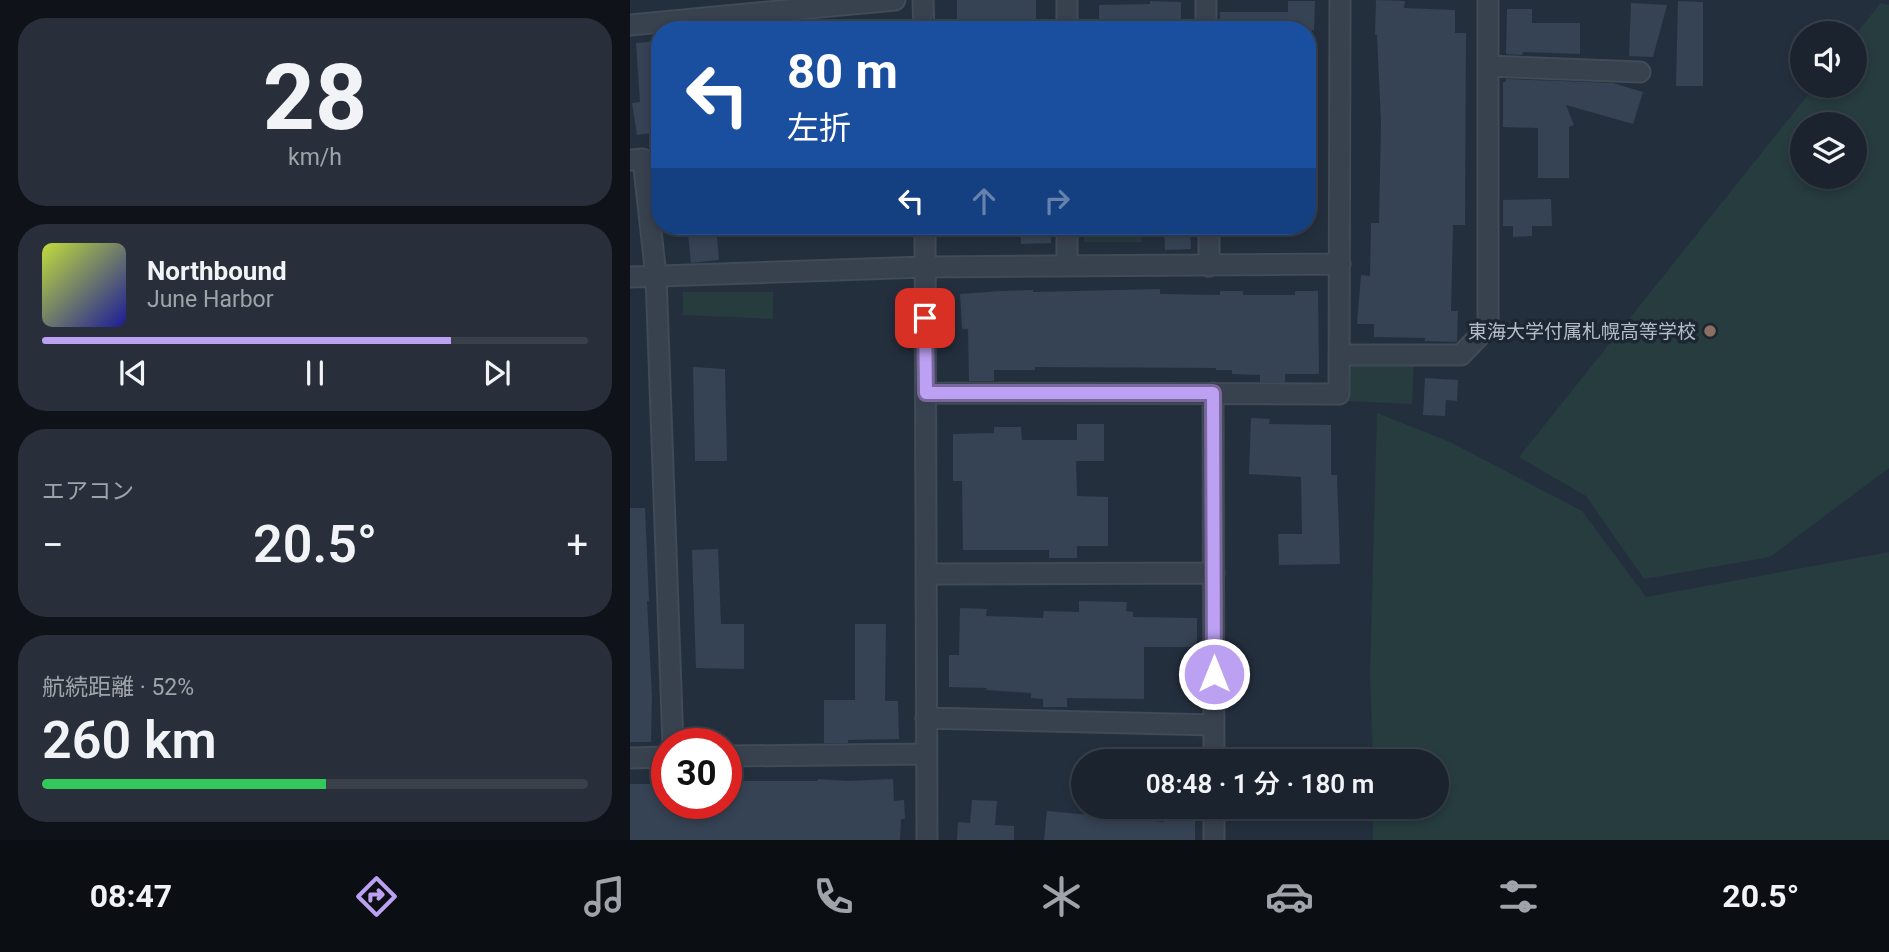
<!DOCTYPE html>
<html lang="ja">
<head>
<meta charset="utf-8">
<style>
	body { margin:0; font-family:Roboto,"Noto Sans JP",sans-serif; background:#282f3a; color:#f1f3f6; height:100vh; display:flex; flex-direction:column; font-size:26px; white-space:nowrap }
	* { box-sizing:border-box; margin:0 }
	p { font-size:23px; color:#a0a4aa }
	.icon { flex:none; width:38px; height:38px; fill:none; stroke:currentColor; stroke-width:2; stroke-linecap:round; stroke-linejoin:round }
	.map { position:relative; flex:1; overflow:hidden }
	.side { display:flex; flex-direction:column; gap:18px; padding:18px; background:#0f1319; width:630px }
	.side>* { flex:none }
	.banner { position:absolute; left:21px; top:21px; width:665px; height:214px; border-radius:28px; box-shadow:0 4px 10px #0003,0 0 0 2px #39404a; background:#1a4fa0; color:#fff; overflow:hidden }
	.tools { position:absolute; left:1160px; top:21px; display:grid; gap:14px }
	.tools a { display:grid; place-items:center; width:77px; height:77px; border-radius:50%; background:#1b232e; box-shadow:0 4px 10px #0003,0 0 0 2px #39404a; font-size:35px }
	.speed { position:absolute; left:21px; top:728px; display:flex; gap:14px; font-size:35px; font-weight:700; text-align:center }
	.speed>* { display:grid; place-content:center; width:91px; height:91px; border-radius:50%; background:#1b232e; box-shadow:0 4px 10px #0003,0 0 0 2px #39404a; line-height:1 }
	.speed .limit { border:10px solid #d22; background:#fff; color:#111 }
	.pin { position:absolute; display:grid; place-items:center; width:60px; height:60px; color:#fff; margin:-30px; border-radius:14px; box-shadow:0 4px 10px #0006 }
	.me { position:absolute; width:77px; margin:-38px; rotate:0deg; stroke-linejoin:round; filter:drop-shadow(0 0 5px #0008) }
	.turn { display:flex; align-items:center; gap:24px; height:147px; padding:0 21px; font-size:32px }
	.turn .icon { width:91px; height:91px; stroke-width:2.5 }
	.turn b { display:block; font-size:49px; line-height:60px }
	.lanes { display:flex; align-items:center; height:66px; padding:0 21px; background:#0003; justify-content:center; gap:35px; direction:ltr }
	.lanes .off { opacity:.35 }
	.big { font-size:52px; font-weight:600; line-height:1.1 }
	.side .card { flex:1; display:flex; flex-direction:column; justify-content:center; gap:10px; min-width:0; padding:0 24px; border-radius:28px; background:#282f3a }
	.side .dial { align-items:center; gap:0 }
	.dial b { font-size:91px; line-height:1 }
	.song { display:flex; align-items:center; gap:21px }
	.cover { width:84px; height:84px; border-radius:10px; background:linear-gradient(135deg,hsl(70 70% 55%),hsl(240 70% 35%)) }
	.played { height:7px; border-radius:4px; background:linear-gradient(90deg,#bca0f2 75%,#39404a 75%) }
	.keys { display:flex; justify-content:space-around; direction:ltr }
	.heat { display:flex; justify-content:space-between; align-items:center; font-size:38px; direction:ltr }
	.charge { height:10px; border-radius:5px; background:linear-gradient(90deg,#34c759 52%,#39404a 0) }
	.trip { position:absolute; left:441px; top:749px; width:378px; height:70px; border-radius:35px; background:#1b232e; box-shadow:0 4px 10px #0003,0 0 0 2px #39404a; font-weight:600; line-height:70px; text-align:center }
	.menu { display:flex; height:112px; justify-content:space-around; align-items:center; background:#0b0e12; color:#a0a4aa }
	.menu .icon { width:49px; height:49px }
	.menu .on { color:#bca0f2 }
	.menu b { font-size:32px; color:#f1f3f6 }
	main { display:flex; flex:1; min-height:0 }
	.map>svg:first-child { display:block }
	.green { fill:#263c3f; fill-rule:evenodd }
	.building { fill:#364354 }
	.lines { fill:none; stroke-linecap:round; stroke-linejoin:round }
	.street-casing { stroke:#414a57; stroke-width:23 }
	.street { stroke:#38414e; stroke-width:19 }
	.route-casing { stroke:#7a689d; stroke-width:18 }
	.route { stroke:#bca0f2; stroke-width:12 }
	.education-dot { fill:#8d6e63; stroke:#1d2633; stroke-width:2.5 }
	.labels { text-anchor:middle; stroke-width:7; stroke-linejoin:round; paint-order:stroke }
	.poi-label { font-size:19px; fill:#b4bcc9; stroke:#1d2633; text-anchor:end }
</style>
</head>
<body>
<main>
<section class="side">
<div class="card dial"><b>28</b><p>km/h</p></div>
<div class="card">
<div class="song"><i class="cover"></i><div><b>Northbound</b><p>June Harbor</p></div></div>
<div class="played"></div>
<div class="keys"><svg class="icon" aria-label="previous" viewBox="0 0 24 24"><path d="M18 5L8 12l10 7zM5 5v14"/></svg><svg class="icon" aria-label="pause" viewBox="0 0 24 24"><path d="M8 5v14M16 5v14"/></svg><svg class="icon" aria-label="next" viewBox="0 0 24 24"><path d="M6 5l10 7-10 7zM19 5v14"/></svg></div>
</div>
<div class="card"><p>エアコン</p>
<div class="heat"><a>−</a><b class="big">20.5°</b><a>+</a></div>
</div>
<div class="card"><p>航続距離 · 52%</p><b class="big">260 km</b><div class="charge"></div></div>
</section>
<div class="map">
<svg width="1259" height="840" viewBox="0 0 1259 840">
	<rect width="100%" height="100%" fill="#242f3e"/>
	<path class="green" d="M 1251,3 L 1259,5 L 1259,468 L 1140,557 L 1014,579 L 956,496 L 889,457 L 1185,86 L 1225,86 L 1225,35 ZM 1225,124 L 1225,177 L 1172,177 L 1172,124 Z
		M 454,226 L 511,226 L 512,242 L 454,242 Z
		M 53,292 L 143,292 L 143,319 L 53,315 Z
		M 719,364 L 784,364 L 782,404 L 716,401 Z
		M 747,413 L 820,442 L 952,511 L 1016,597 L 1259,552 L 1259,840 L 743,840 L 743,807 L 807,807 L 807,761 L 743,761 L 740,674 Z"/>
	<path class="building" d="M 327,0 L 406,0 L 406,30 L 386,30 L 386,22 L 327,21 Z
		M 746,0 L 775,1 L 774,8 L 825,10 L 825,33 L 836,33 L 835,225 L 823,225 L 821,311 L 828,311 L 827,342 L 795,341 L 795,338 L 744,337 L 744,324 L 727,324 L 731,275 L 740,276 L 741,223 L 749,223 L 751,123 L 747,35 L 745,35 Z
		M 520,1 L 551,2 L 551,30 L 469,30 L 469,5 L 520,4 Z
		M 658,1 L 685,1 L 684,30 L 590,30 L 590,12 L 658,12 Z
		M 1048,1 L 1073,2 L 1073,86 L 1046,86 Z
		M 1001,3 L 1037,5 L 1023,57 L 999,56 Z
		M 877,9 L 902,9 L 902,23 L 950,23 L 950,54 L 893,52 L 892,55 L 876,54 Z
		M 30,41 L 30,132 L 7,135 L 2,103 L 10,102 L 6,43 Z
		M 876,79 L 983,83 L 1013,92 L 1003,124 L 936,105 L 944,125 L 939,127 L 939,178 L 908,178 L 908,128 L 873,127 L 873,82 L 876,82 Z
		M 921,199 L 922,226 L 902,226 L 902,236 L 883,237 L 883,226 L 873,226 L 873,200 Z
		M 57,226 L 86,226 L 89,260 L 61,263 Z
		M 390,226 L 421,226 L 421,243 L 391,244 Z
		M 534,226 L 560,226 L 561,249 L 535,250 Z
		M 530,289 L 530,294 L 590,295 L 590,291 L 613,291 L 613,295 L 665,295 L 665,291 L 688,291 L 689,374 L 655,374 L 655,382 L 630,382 L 630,375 L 602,374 L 602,370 L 586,370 L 586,368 L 405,367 L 405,370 L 364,370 L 364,381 L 339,381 L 338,329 L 332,329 L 330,294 L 371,291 L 403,290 L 403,292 Z
		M 63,367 L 95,369 L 97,461 L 65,461 Z
		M 795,378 L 828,380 L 827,401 L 816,400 L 815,416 L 793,415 Z
		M 621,418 L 640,419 L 639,424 L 701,425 L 701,475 L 707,475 L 710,564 L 649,565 L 648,534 L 672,534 L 671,477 L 619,474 Z
		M 447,424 L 474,424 L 474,461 L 446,461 L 447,496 L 478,497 L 478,546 L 447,546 L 447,558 L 419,558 L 419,550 L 333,550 L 332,481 L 323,481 L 323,434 L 364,433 L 364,427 L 391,427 L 392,440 L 447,440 Z
		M 0,508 L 15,508 L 19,601 L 17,601 L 22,695 L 21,742 L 0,742 Z
		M 88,549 L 91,624 L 114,624 L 114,669 L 66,668 L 62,550 Z
		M 449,601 L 497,602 L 496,611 L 503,612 L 503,617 L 567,618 L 567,647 L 514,647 L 514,699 L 437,698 L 437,707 L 413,707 L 413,699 L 401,698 L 401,693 L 356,690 L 357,688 L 319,687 L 319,655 L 329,655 L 330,608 L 357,609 L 356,616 L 413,618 L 414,611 L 449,612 Z
		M 225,624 L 256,624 L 255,701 L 268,701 L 269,739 L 218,740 L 218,743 L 194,743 L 194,700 L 225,700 Z
		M 188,779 L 217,781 L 263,779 L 264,801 L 274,800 L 275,819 L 271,819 L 270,840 L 0,840 L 0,784 L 37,784 L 37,803 L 96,803 L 96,781 L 188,781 Z
		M 342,800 L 367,801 L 365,825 L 384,826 L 384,840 L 327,840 L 328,822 L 340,823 Z
		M 417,811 L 534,822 L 534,820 L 565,821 L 565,840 L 414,840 Z"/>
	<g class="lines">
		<defs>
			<path id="street" d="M 293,0 L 294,30
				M 576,0 L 576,30
				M 0,25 L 265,0
				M 437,30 L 437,0
				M 858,66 L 1010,72
				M 0,160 L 13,159 L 26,276 L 43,744
				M 295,226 L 297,840
				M 579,226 L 579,266
				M 437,266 L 437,226
				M 0,277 L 295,267 L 710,264
				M 710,355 L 831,355 L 858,327 L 858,0
				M 296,393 L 709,394 L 710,0
				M 583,393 L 584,761
				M 296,574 L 584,573
				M 296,718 L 584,725
				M 96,756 L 295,754
				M 0,758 L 37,757
				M 584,807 L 584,840"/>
		</defs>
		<use href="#street" class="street-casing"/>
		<use href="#street" class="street"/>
	</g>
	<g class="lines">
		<defs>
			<path id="route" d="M 295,318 L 296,393 L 583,393 L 584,674"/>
		</defs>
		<use href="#route" class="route-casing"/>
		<use href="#route" class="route"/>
	</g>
	<circle class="education-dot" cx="1080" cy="331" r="7"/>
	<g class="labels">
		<g class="poi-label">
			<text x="1066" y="338">東海大学付属札幌高等学校</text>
		</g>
	</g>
</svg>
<div class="tools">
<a><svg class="icon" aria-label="sound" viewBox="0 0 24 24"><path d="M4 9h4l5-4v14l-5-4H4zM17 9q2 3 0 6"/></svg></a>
<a><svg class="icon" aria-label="layers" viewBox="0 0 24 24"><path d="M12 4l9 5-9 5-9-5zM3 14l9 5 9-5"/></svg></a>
</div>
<div class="speed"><div class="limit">30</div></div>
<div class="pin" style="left:295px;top:318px;background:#d93025"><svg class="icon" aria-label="arrive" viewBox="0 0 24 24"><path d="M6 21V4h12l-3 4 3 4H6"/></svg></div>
<svg class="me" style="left:584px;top:674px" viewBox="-20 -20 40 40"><circle r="17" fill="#bca0f2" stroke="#fff" stroke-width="3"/><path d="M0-11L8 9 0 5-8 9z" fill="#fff"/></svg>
<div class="trip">08:48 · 1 分 · 180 m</div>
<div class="banner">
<div class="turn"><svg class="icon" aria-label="left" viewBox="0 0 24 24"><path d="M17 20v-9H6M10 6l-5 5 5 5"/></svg><div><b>80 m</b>左折</div></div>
<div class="lanes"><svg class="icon" aria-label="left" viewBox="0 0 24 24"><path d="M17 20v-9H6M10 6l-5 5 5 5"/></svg><svg class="icon off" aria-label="ahead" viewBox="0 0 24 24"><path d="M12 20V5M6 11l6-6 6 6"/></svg><svg class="icon off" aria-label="right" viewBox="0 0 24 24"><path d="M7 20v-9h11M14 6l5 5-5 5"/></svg></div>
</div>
</div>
</main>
<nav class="menu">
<b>08:47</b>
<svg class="icon on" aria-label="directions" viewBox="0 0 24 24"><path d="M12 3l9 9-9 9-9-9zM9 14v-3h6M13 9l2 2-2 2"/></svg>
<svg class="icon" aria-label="music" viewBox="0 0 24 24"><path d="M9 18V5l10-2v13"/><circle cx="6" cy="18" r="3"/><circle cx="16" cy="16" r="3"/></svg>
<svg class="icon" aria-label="phone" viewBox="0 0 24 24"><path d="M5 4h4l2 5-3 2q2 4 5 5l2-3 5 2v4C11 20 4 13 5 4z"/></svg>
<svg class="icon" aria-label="climate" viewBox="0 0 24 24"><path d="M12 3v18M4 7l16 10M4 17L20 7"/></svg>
<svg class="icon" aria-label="car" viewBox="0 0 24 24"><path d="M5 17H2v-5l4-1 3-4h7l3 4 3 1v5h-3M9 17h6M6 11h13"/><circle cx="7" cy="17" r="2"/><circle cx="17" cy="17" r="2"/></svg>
<svg class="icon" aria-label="filters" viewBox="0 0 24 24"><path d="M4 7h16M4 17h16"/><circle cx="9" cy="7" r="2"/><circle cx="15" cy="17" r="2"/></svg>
<b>20.5°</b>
</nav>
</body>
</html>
